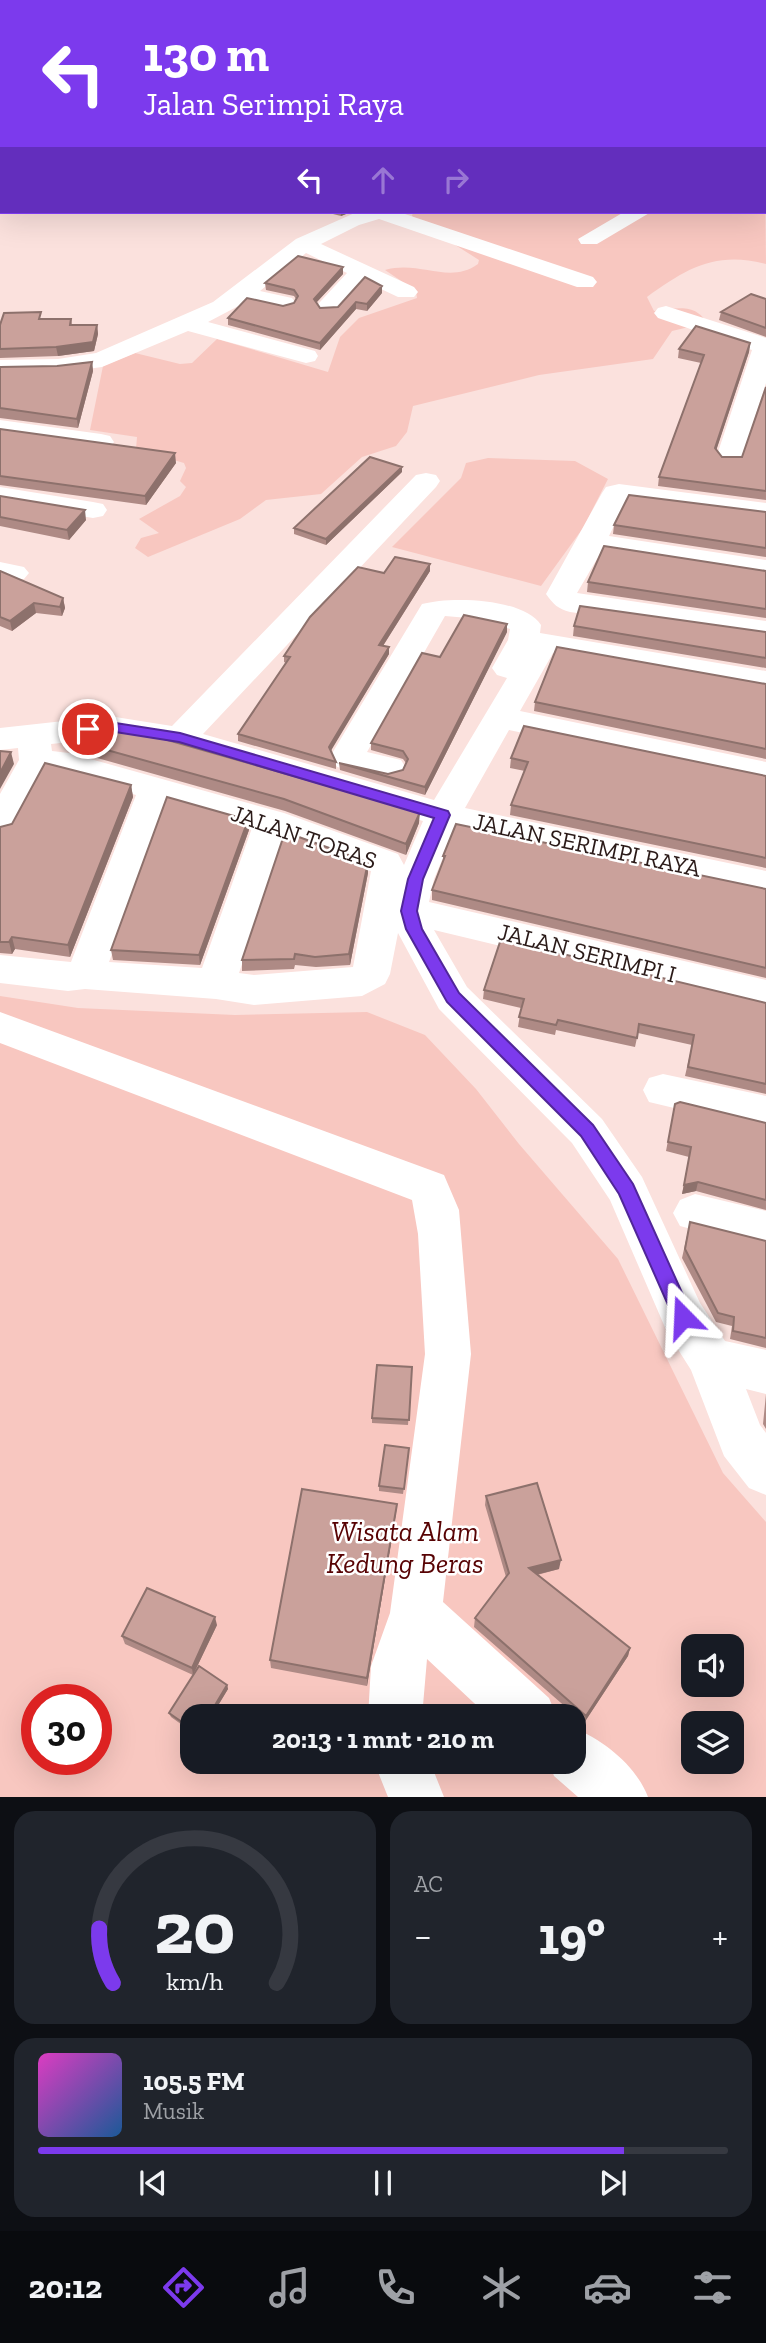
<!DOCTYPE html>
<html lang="id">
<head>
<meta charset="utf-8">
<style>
	body { margin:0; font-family:"Zilla Slab",serif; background:#20242c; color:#f1f3f6; height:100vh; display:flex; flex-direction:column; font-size:26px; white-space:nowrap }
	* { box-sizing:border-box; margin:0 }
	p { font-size:23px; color:#9ea1a6 }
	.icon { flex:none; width:38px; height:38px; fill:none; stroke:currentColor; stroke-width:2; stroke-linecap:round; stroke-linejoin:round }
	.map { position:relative; height:1797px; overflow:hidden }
	.drawer { display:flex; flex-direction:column; gap:14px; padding:14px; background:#0d0f14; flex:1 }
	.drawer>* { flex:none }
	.top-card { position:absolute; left:0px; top:0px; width:766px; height:214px; box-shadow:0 7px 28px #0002; background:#7c3aed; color:#fff; overflow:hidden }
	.buttons { position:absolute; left:681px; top:1634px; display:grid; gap:14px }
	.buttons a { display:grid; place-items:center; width:63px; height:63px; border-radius:14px; background:#171b24; box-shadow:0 7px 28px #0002; font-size:35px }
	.speed { position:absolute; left:21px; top:1684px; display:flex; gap:14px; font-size:35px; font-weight:700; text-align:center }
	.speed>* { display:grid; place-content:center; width:91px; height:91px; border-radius:50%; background:#171b24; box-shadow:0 7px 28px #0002; line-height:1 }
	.speed .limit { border:10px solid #d22; background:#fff; color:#111 }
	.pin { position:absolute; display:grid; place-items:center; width:60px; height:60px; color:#fff; margin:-30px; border:4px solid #fff; border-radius:50%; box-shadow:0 2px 7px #0007 }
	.me { position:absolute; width:77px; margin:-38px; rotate:339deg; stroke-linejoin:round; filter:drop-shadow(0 0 5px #0008) }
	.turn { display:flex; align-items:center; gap:24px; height:147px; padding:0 28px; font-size:32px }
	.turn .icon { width:91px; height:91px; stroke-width:2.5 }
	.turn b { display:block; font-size:49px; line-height:60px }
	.lanes { display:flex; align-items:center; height:66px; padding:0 28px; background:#0003; justify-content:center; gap:35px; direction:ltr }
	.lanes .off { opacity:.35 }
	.big { font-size:52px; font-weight:800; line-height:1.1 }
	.drawer .card { flex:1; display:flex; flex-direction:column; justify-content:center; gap:10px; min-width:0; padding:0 24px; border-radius:21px; background:#20242c }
	.drawer .dial { align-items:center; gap:0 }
	.dial svg { height:182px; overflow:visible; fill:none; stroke:#363941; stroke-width:7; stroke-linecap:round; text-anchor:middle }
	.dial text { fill:#f1f3f6; stroke:none }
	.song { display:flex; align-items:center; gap:21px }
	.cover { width:84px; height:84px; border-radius:10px; background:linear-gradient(135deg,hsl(310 70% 55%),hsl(210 70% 35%)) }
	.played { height:7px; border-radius:4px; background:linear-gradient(90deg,#7c3aed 85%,#363941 85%) }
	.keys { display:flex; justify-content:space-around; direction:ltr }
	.heat { display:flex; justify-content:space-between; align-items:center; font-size:38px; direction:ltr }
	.drawer .tiles { flex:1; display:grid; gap:14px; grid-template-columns:1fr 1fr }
	.card:last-child { grid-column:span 2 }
	.trip { position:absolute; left:180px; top:1704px; width:406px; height:70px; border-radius:21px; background:#171b24; box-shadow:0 7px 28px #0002; font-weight:800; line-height:70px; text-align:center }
	.dock { display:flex; height:112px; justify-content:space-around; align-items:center; background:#090b0e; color:#9ea1a6 }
	.dock .icon { width:49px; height:49px }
	.dock .current { color:#7c3aed }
	.dock b { font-size:32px; color:#f1f3f6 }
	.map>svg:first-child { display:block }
	.green { fill:#f8c7c0; fill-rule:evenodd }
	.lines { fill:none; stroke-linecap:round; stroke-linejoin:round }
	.minor { fill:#fff; fill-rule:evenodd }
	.wall { fill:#ae8a85 }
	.shaded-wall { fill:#8d716c }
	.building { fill:#caa19b; stroke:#8d716c; stroke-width:2 }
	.route { fill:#7c3aed; stroke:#51269a; stroke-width:2 }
	.labels { text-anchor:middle; stroke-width:5; stroke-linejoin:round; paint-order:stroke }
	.street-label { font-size:24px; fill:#2a1a18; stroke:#fff }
	.near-park-label { font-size:28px; font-style:italic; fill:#570203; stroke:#fff }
</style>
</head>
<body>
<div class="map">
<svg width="766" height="1797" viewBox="0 0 766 1797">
	<rect width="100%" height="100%" fill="#fbe1dd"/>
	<path class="green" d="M 765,165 L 766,264 C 716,251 687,268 647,297 L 654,311 C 680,308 698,302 710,329 L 689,327 L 672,331 L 653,359 L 539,375 L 413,406 L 407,432 L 396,446 L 362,457 L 321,494 L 266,500 L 240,519 L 148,557 L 135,548 L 141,538 L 159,533 L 139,519 L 180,496 L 186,487 L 180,481 L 186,468 L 184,463 L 136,449 L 137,437 L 90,430 L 103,366 L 135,353 L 180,364 L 192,363 L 217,339 L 328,372 L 340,337 L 359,318 L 417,298 L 416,291 L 385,270 C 420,260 449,285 478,264 L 479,260 L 449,241 L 424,234 L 412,216 L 413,212 L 765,212 Z
		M 488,458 L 575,461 L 608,479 L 583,528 L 541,586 L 392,547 L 461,478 L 466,463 Z
		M 0,996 L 78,1008 L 235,1015 L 367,1012 L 425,1035 L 476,1089 L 519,1144 L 618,1259 L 723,1473 L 766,1522 L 766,1797 L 0,1797 ZM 693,1647 L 732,1647 L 732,1685 L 693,1685 ZM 37,1699 L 96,1699 L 96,1759 L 37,1759 ZM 192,1717 L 574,1717 L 574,1762 L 192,1762 ZM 693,1724 L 732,1724 L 732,1762 L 693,1762 Z"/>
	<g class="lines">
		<path class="minor" d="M 0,26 L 2,26 L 2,36 L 0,36 Z
			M 765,39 L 766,39 L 766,49 L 765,49 Z
			M 765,80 L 766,80 L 766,92 L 765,92 Z
			M 2,87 L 2,99 L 0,100 L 0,88 Z
			M 0,159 L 2,159 L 2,171 L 0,171 Z
			M 765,175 L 766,175 L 766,187 L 765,187 Z
			M 357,212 L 399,212 L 593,277 L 597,282 L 593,287 L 577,287 L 379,219 L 359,225 L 321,244 L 414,287 L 418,292 L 414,297 L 398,297 L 364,281 L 336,312 L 320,312 L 316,307 L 320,302 L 347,273 L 306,253 L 260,291 L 292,298 L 296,303 L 292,308 L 284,310 L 246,302 L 208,322 L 315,351 L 318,356 L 315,361 L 306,363 L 188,331 L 102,367 L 58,373 L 0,374 L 0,360 L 58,359 L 96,353 L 213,302 L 296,239 Z
			M 624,212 L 651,212 L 597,244 L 581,244 L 578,239 Z
			M 666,306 L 766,338 L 766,383 L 740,464 L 720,464 L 716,458 L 752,350 L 658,318 L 654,313 L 658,308 Z
			M 0,420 L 101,434 L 110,436 L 114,442 L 110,448 L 101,450 L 0,436 Z
			M 426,473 L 436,475 L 440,481 L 436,487 L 203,734 L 434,800 L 507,678 L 497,675 L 492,668 L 508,640 L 510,629 L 480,619 L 445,616 L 367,752 L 401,760 L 406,768 L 401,776 L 389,779 L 337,767 L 331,755 L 422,604 C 451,596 523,598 541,625 L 540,633 L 766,671 L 766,691 L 553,653 L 520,711 L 766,762 L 766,784 L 509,730 L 465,808 L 766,871 L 766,897 L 455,829 L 434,879 L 429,902 L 766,980 L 766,1010 L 434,930 L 467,987 L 602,1119 L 642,1177 L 700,1303 L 725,1341 L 766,1350 L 766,1394 L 746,1389 L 760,1425 L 766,1433 L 766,1495 L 749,1488 L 724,1456 L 691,1370 L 667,1332 L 610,1200 L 572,1143 L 439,1009 L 398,933 L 390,974 L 385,984 L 362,996 L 254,1005 L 216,999 L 85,989 L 68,991 L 0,983 L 0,955 L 71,962 L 136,795 L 68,775 L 46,772 L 12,834 L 0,837 L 0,794 L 19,760 L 18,748 L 0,750 L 0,728 L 109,716 L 172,726 L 416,475 ZM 109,738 L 178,748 L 423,821 L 404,865 L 398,854 L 284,813 L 69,753 L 52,751 L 51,744 ZM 167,804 L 252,828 L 202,968 L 109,962 ZM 284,839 L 371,871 L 353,967 L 254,975 L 239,973 Z
			M 619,484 L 766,503 L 766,519 L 626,501 L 609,536 L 766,560 L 766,578 L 601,552 L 577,593 L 766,621 L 766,639 L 570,612 C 558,609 553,604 546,594 L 602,493 L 606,487 Z
			M 0,487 L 93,502 L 103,504 L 107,510 L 103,516 L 93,518 L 0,503 Z
			M 0,562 L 24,567 L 29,573 L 24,579 L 0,580 Z
			M 0,1012 L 444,1175 L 459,1210 L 471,1354 L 443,1602 L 549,1698 L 557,1717 L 489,1717 L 427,1659 L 422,1717 L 368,1717 L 371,1666 L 390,1613 L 425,1354 L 418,1234 L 412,1200 L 0,1043 Z
			M 663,1074 L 766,1096 L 766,1130 L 649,1102 L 643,1090 L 649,1078 Z
			M 695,1194 L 766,1211 L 766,1249 L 680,1226 L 673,1213 L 680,1200 Z
			M 574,1728 C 605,1741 636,1766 648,1797 L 578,1797 L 554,1776 L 549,1762 L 574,1762 Z
			M 374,1762 L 430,1762 L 444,1797 L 388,1797 Z"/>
	</g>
	<path class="wall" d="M 288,0 L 766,0 L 766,36 L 765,37 L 765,2 L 294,2 Z
		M 325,212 L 351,212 L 341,216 Z
		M 343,267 L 343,274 L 316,303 L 320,308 L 338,307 L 382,293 L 367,311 L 356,309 L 320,350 L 228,325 L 228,318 L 283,306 L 294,303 L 296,299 L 294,296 L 266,290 L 265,283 Z
		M 766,299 L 766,337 L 719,320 L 721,312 Z
		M 71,319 L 72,325 L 97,325 L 98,334 L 94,351 L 58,356 L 0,358 L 0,325 Z
		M 750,343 L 749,352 L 716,450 L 722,457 L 742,457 L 766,387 L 766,500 L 658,486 L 659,477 L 701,363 L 678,358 L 679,349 Z
		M 92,362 L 93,371 L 78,428 L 0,418 L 0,367 L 57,366 Z
		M 0,429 L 176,463 L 146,505 L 0,485 Z
		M 402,472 L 326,545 L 294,534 L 294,528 Z
		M 0,496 L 86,520 L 69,540 L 0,526 Z
		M 766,512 L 766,557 L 613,534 L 614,525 Z
		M 0,571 L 63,598 L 65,608 L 62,616 L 36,613 L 12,631 L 0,626 Z
		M 430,571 L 383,646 L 389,654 L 330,751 L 336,762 L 336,769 L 238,741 L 238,734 L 286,663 L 284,662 L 284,656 L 384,573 Z
		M 766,571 L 766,618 L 587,592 L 588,582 Z
		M 574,626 L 766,632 L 766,668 L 573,636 Z
		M 507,632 L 425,795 L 340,770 L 339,763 L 388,774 L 403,770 L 406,763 L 403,759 L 371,750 L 371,743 L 440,657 Z
		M 766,684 L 766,759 L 534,711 L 535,702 Z
		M 67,739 L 419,823 L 406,855 L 285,811 L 69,750 Z
		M 511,758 L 766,776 L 766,868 L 510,815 L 511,805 L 525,771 L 510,768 Z
		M 131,785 L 133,797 L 70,957 L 15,949 L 12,954 L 0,953 L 0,827 Z
		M 249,830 L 200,965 L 113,960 L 111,950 Z
		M 443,856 L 766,889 L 766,978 L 432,900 L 432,890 L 443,863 Z
		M 368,862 L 368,873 L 350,965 L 316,967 L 295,965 L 294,969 L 242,971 L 242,960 Z
		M 484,990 L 766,1003 L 766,1094 L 685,1076 L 692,1045 L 638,1033 L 635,1047 L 556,1030 L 555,1035 L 518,1027 L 521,1008 L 483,999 Z
		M 675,1104 L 766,1123 L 766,1210 L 696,1191 L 682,1194 L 689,1157 L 666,1151 Z
		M 690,1222 L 766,1241 L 766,1348 L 730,1339 L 732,1326 L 716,1322 L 682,1258 Z
		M 412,1367 L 408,1425 L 372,1423 L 372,1418 Z
		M 766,1394 L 766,1429 L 763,1424 Z
		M 409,1453 L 403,1494 L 379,1491 L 379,1486 Z
		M 486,1496 L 559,1569 L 537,1575 L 630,1648 L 628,1656 L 584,1723 L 474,1627 L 475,1618 L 506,1577 L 485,1505 Z
		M 396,1513 L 367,1686 L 271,1668 L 270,1660 Z
		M 217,1625 L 193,1675 L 125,1644 L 122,1636 Z
		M 227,1685 L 228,1689 L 211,1717 L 192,1717 L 192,1732 L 171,1717 L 169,1713 Z"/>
	<path class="shaded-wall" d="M 341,212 L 351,212 L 341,216 Z
		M 343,267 L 343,274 L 314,305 L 314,299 Z
		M 382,286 L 382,293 L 367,311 L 367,304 Z
		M 356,302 L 356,309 L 320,350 L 320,343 Z
		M 97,325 L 98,334 L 94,351 L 58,356 L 56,347 Z
		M 750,343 L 749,352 L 714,457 L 715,448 Z
		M 92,362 L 93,371 L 78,428 L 77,419 Z
		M 175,453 L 176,463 L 146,505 L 145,496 Z
		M 402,467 L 402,472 L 326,545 L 326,539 Z
		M 85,510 L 86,520 L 69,540 L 67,530 Z
		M 430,564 L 430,571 L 379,652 L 379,645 Z
		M 63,598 L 65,608 L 62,616 L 60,607 Z
		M 34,603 L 36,613 L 12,631 L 10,621 Z
		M 507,624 L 507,632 L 425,795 L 425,787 Z
		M 389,647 L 389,654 L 329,754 L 329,747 Z
		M 11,752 L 14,764 L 0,789 L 0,773 Z
		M 131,785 L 133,797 L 70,957 L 68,945 Z
		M 420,812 L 419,823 L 406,855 L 406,844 Z
		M 248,820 L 249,830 L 200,965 L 199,955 Z
		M 368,862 L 368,873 L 350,965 L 349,954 Z
		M 12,937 L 15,949 L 12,954 L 9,942 Z
		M 698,1182 L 696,1191 L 682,1194 L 684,1185 Z
		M 397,1504 L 396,1513 L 367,1686 L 367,1678 Z
		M 561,1560 L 559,1569 L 527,1577 L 529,1568 Z
		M 215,1617 L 217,1625 L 193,1675 L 192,1668 Z
		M 630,1648 L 628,1656 L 584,1723 L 586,1716 Z
		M 227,1685 L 228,1689 L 211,1717 L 208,1717 Z"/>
	<path class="building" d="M 2,0 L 254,0 L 251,2 L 2,2 L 2,19 L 0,19 L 0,4 Z
		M 307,0 L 766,0 L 766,31 L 765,32 L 765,2 L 313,2 Z
		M 0,32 L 2,32 L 2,81 L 0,80 Z
		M 765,45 L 766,45 L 766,72 L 765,73 Z
		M 765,87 L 766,87 L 766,141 L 765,140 Z
		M 2,94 L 2,155 L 1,150 L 0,151 L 0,96 Z
		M 2,165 L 2,175 L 0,175 L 0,166 Z
		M 298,256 L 343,267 L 314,299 L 320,308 L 338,307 L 365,277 L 382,286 L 367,304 L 356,302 L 320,343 L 228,318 L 247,298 L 283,306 L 294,303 L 298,296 L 294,290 L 265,283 Z
		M 751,294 L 766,299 L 766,328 L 721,312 Z
		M 41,312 L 39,319 L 71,319 L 70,325 L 97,325 L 93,342 L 56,347 L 0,349 L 0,325 L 4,313 Z
		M 696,326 L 750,343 L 715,448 L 722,457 L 742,457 L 766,387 L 766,491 L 659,477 L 704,355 L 679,349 Z
		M 92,362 L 77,419 L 0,408 L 0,367 L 57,366 Z
		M 0,429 L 175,453 L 145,496 L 0,476 Z
		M 370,457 L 402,467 L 326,539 L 294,528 Z
		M 629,495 L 766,512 L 766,548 L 614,525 Z
		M 0,496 L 85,510 L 67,530 L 0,517 Z
		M 604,546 L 766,571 L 766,609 L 588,582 Z
		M 395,557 L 430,564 L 379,645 L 389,647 L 329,747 L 336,762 L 238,734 L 290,657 L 284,656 L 310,617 L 358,567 L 384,573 Z
		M 0,571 L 63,598 L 60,607 L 34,603 L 10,621 L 0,617 Z
		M 580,606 L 766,632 L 766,658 L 574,626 Z
		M 464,615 L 507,624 L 425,787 L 339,763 L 388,774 L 403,770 L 408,759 L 403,751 L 371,743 L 422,653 L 440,657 Z
		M 557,647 L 766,684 L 766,749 L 535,702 Z
		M 524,726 L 766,776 L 766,858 L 511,805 L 528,762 L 511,758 Z
		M 107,730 L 157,737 L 420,812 L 406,844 L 284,799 L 67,739 L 72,733 Z
		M 0,751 L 11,752 L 0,773 Z
		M 45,763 L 131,785 L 68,945 L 12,937 L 9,942 L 0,942 L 0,827 L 12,824 Z
		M 167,797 L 248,820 L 199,955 L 111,950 Z
		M 456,824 L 766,889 L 766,968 L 432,890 L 445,856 L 443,856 Z
		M 285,832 L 368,862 L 349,954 L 315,957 L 295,954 L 294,959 L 242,960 Z
		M 501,939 L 766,1003 L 766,1084 L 688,1067 L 694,1035 L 639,1024 L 637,1038 L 558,1020 L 556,1025 L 519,1017 L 524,999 L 484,990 Z
		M 680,1102 L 766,1123 L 766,1200 L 698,1182 L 684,1185 L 691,1147 L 668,1142 L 675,1104 Z
		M 690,1222 L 766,1241 L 766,1338 L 733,1331 L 734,1317 L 718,1313 L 685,1249 Z
		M 377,1365 L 412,1367 L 409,1420 L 372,1418 Z
		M 385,1445 L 409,1448 L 404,1489 L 379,1486 Z
		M 537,1483 L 561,1560 L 529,1568 L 630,1648 L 586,1716 L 475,1618 L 509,1573 L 486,1496 Z
		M 302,1489 L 397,1504 L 367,1678 L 270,1660 Z
		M 147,1588 L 215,1617 L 192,1668 L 122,1636 Z
		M 199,1666 L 227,1685 L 208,1717 L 192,1717 L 192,1729 L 169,1713 Z"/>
	<path class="route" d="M 109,722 L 180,733 L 448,811 L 450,815 L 423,879 L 417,911 L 422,929 L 459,993 L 593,1125 L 633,1184 L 693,1317 L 690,1323 L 683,1326 L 676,1323 L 619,1194 L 581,1136 L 447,1002 L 406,929 L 401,911 L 408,879 L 434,818 L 179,742 L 109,731 L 88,734 L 81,729 L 88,725 Z"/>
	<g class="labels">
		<g class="street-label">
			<text transform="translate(304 837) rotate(19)" y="8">JALAN TORAS</text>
			<text transform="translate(587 845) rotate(12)" y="8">JALAN SERIMPI RAYA</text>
			<text transform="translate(587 953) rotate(14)" y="8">JALAN SERIMPI I</text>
		</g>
		<g class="near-park-label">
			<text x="405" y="1541">Wisata Alam<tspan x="405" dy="32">Kedung Beras</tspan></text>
		</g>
	</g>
</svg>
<div class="buttons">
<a><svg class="icon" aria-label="sound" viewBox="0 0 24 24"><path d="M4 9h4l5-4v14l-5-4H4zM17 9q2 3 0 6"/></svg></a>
<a><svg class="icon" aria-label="layers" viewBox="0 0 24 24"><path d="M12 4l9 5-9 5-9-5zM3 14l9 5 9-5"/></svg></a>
</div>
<div class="speed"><div class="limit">30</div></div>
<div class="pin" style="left:88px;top:729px;background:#d93025"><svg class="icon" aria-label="arrive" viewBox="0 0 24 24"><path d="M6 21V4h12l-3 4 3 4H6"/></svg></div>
<svg class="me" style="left:683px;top:1317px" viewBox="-20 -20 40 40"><path d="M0-17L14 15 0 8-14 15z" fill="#7c3aed" stroke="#fff" stroke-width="4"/></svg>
<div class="trip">20:13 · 1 mnt · 210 m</div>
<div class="top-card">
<div class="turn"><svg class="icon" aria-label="left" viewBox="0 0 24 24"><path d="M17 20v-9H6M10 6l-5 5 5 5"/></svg><div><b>130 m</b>Jalan Serimpi Raya</div></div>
<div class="lanes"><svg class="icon" aria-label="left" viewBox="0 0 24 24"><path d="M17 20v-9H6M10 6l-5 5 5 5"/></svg><svg class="icon off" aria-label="ahead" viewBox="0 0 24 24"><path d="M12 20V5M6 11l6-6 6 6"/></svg><svg class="icon off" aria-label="right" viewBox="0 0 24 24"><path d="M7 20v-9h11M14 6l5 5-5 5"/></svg></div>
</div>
</div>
<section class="drawer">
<div class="tiles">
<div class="card dial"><svg viewBox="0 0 100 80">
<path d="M14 69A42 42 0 1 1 86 69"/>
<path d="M14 69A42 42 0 0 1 8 45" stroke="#7c3aed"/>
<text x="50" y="56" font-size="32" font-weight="700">20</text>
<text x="50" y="72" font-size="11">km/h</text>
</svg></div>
<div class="card"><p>AC</p>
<div class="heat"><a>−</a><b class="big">19°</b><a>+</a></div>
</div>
<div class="card">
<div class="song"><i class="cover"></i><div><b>105.5 FM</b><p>Musik</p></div></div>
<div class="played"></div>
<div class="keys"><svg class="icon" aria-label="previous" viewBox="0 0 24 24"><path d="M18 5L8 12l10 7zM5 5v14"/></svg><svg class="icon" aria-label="pause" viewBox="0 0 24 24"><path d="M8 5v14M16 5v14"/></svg><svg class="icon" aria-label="next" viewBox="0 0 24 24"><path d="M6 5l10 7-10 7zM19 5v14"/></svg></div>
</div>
</div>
</section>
<nav class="dock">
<b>20:12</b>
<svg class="icon current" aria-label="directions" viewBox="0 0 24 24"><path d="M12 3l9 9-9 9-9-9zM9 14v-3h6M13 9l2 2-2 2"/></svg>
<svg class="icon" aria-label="music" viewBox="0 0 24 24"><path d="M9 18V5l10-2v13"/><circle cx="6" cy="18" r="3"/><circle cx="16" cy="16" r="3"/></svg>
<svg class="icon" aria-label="phone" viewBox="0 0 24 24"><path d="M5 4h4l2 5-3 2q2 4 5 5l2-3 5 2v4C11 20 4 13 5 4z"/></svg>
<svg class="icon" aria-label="climate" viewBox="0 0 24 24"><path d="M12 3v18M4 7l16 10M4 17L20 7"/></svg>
<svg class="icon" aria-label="car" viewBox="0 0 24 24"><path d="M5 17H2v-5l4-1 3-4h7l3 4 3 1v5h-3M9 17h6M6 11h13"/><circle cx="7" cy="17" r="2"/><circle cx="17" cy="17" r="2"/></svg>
<svg class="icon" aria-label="filters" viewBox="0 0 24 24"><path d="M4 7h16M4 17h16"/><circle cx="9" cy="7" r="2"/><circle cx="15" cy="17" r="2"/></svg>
</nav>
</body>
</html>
